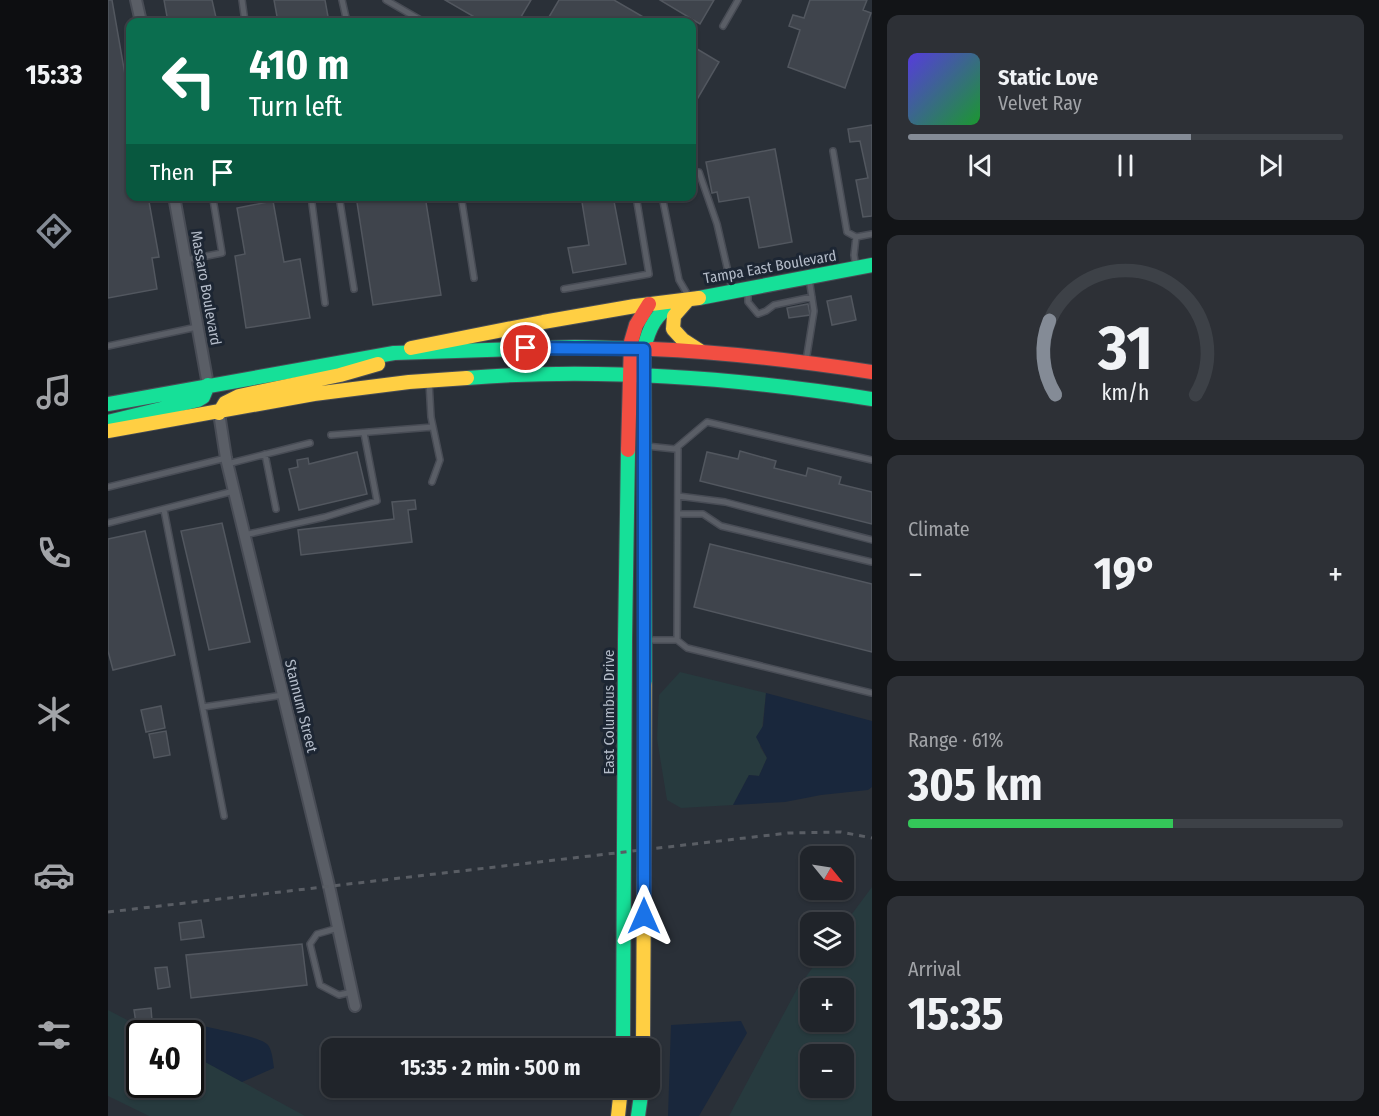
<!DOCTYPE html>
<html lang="en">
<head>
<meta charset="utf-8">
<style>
	body { margin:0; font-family:"Fira Sans Condensed",sans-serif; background:#2d3036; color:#f1f3f6; height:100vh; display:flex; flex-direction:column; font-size:22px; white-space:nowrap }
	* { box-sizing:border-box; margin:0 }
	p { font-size:20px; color:#a2a4a8 }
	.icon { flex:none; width:33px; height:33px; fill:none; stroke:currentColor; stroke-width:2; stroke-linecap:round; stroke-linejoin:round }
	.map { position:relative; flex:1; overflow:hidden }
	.sheet { display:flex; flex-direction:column; gap:15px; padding:15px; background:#121417; width:507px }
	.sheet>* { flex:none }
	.top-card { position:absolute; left:18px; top:18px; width:570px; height:183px; border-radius:12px; box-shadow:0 2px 4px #0004,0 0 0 2px #3d4147; background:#0b6e4f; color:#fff; overflow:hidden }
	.needle { width:39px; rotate:120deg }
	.fabs { position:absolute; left:692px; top:846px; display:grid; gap:12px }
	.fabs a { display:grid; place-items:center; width:54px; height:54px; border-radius:12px; background:#20242a; box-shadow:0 2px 4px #0004,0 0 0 2px #3d4147; font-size:30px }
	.speed { position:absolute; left:18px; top:1020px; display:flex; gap:12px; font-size:30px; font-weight:700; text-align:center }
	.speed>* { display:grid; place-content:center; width:78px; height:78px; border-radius:50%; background:#20242a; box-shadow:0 2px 4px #0004,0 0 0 2px #3d4147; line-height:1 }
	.speed .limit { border:3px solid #111; border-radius:9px; background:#fff; color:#111 }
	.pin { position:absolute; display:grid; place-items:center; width:51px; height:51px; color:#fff; margin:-26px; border:3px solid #fff; border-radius:50%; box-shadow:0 2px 6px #0007 }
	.me { position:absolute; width:66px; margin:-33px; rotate:0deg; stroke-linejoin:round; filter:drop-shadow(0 0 4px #0008) }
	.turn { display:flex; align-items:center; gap:21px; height:126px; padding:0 24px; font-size:27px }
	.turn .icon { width:78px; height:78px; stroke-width:2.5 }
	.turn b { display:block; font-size:42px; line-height:51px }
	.then { display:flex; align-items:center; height:57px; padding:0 24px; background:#0003; gap:12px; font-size:22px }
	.big { font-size:45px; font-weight:700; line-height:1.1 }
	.sheet .card { flex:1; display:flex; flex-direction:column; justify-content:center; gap:9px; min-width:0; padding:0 21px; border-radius:12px; background:#2d3036 }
	.sheet .dial { align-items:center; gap:0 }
	.dial svg { height:156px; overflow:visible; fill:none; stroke:#3d4147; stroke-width:7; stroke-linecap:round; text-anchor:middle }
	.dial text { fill:#f1f3f6; stroke:none }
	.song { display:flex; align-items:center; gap:18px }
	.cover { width:72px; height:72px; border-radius:9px; background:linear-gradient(135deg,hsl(250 70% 55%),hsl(130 70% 35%)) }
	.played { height:6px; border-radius:3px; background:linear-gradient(90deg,#848b96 65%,#3d4147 65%) }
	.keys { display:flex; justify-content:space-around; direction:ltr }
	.heat { display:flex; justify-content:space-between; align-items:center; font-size:33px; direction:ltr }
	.charge { height:9px; border-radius:4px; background:linear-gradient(90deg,#34c759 61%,#3d4147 0) }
	.trip { position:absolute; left:213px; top:1038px; width:339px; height:60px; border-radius:12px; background:#20242a; box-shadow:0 2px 4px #0004,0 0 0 2px #3d4147; font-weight:700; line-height:60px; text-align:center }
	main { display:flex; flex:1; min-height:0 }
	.tab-bar { display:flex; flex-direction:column; width:108px; justify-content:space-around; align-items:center; background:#0d0e11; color:#a2a4a8 }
	.tab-bar .icon { width:42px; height:42px }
	.tab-bar .on { color:#848b96 }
	.tab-bar b { font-size:27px; color:#f1f3f6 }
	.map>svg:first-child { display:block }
	.green { fill:#273a3e; fill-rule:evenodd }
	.water { fill:#19273c }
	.building { fill:#3f444c; stroke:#52575f; stroke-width:1.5 }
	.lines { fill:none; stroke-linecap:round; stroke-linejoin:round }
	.lane-casing { stroke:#484c55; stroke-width:8 }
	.street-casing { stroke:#484c55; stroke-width:14 }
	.fast-casing { stroke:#484c55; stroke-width:16 }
	.slow-casing { stroke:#484c55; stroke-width:16 }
	.jam-casing { stroke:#484c55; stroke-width:16 }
	.lane { stroke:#5a5e66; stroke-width:5 }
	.street { stroke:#5a5e66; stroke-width:10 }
	.fast { stroke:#16e098; stroke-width:14 }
	.slow { stroke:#ffcf43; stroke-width:14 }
	.jam { stroke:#f24e42; stroke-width:14 }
	.rail { stroke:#595d64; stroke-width:3; stroke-dasharray:6 6; stroke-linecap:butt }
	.route-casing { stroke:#114b97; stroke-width:15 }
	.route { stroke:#1a73e8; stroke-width:10 }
	.labels { text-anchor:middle; stroke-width:6; stroke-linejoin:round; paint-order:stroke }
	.street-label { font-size:15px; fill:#b4bcc9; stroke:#1d2633 }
</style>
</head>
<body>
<main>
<nav class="tab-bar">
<b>15:33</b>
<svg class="icon on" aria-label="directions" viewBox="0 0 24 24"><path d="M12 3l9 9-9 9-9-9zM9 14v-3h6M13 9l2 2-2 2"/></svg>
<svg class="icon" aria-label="music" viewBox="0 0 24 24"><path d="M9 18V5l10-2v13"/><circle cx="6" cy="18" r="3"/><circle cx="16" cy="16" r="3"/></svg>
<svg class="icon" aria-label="phone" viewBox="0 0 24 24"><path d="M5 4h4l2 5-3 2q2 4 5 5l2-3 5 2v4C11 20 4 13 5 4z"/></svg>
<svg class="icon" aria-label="climate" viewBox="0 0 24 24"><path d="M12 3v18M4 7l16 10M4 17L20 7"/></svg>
<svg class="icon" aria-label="car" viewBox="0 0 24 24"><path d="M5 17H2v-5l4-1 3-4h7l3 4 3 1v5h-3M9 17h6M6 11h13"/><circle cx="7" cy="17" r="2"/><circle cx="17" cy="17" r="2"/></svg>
<svg class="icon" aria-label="filters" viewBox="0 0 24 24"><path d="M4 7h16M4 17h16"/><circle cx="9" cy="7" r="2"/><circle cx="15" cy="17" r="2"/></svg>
</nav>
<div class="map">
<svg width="764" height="1116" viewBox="0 0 764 1116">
	<rect width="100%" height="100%" fill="#2a3038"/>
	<path class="green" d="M 572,672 L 658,693 L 652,747 L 659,758 L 651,776 L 641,775 L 625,805 L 573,808 L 559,800 L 549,739 L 551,695 Z
		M 764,887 L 764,1116 L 621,1116 L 689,989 L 713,956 L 735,956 L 735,926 ZM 702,988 L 735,988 L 735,1022 L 702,1022 ZM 702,1054 L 735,1054 L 735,1088 L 702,1088 Z
		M 0,1010 L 44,1033 L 32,1034 L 32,1084 L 82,1084 L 83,1054 L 197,1116 L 41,1116 L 0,1096 Z"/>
	<path class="water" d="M 658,693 L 764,721 L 764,787 L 760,790 L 713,795 L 677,802 L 625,805 L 641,775 L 651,776 L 659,758 L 648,737 L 655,726 Z
		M 633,1021 L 639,1033 L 591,1116 L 560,1116 L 563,1025 Z
		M 91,1025 C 105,1029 152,1036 160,1045 C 164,1050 165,1061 166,1068 L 134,1082 L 86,1056 L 95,1040 Z"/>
	<path class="building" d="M 0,0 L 4,0 L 22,103 L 22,196 L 40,196 L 51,257 L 44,258 L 49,289 L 0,298 Z
		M 56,0 L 104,0 L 109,22 L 60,22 Z
		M 166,0 L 217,0 L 221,22 L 170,22 Z
		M 337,0 L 423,0 L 410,22 L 375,22 Z
		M 451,0 L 506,0 L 544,22 L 438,22 Z
		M 552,0 L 606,0 L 592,24 Z
		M 702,0 L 759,0 L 755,10 L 763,13 L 737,88 L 680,67 L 692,30 L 681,26 L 685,15 L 696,18 Z
		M 584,46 L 611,62 L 584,108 Z
		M 764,125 L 764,216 L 755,217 L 748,180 L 760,178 L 752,141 L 742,142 L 740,129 Z
		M 667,149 L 684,242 L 651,248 L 641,197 L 611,202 L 609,192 L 604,193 L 598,162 Z
		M 248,196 L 317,196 L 333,295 L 265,305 Z
		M 473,196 L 505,196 L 518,264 L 465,273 L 460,248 L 481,245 Z
		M 165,201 L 176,262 L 192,259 L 202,318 L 138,328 L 127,256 L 137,254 L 129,208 Z
		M 743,296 L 748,320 L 724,325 L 719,301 Z
		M 700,304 L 702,315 L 681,318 L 679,308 Z
		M 632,451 L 668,461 L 666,468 L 698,476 L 700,468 L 733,477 L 731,484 L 764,492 L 764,524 L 592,481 L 599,452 L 630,459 Z
		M 249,452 L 259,494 L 191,510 L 181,469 L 190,467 L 189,460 L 200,458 L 201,464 Z
		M 307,500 L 308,509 L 300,510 L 304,542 L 193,555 L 190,530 L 286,519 L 284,502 Z
		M 114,523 L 142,642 L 101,650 L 73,531 Z
		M 37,531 L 67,655 L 5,670 L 0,651 L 0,539 Z
		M 602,544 L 764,584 L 764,652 L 586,607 Z
		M 53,706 L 57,728 L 38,732 L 33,710 Z
		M 58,731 L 62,755 L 46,758 L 41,734 Z
		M 93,920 L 96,937 L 73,940 L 71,923 Z
		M 194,944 L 199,985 L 83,998 L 78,955 Z
		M 59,967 L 62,987 L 50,989 L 47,968 Z
		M 43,1008 L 44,1021 L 28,1023 L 26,1010 Z"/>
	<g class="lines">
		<defs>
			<path id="lane" d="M 134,0 L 137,22
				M 234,0 L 239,22
				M 278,0 L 316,22
				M 615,26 L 630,0
				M 725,151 L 739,232 L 748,237
				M 584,172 L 591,172 L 609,224 L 624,289
				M 203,196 L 217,303
				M 231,196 L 246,289
				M 353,196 L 366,278
				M 554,196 L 571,280 L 581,297
				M 78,260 L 114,253 L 105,199 L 121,196
				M 748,267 L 746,255 L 748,237 L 764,234
				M 456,289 L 541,274 L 528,196
				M 640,290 L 640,302 L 650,314 L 658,311 L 666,305 L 704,297
				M 0,346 L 89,327
				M 698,361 L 706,311 L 701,278
				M 321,382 L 323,417 L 332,460 L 324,482
				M 223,435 L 325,427
				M 538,446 L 567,449 L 599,422 L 764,460
				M 157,454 L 168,509
				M 119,464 L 202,443
				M 0,487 L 118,458
				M 570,496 L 617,502 L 764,540
				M 56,510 L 116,816
				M 570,514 L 595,514 L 613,526 L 764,562
				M 0,523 L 126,491
				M 136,535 L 217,517 L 269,501 L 256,433
				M 539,640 L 569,640 L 570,447
				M 569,640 L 579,648 L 764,693
				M 95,707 L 175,695
				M 230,928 L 209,934 L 202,944 L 212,985 L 231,995 L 244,992"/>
			<path id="street" d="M 28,0 L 33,22
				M 66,196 L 100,385
				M 111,413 L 118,458 L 221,886 L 247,1006"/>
			<path id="fast" d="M 591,298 L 764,265
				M 359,378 C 494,367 630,378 764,399
				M 0,404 L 286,353 L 467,347 L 544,349
				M 0,422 L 90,400 L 95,397 L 100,385
				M 537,685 L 536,349 C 541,327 548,314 567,302
				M 515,1048 L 517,640 L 520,450
				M 530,1116 L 534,1088"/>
			<path id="slow" d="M 580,300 L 566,316 L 565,329 L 575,340 L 592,351
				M 303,348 L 435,322 L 527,306 L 591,298
				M 111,413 L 117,403 L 131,396 L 232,375 L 270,364
				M 0,431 L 206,394 L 301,382 L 359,378
				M 535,1048 L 537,685
				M 510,1116 L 513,1088"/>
			<path id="jam" d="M 544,349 C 618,352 691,361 764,372
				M 520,450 L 523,342 L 528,325 L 541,304"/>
		</defs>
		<use href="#lane" class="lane-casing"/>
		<use href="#street" class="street-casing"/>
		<use href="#fast" class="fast-casing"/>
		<use href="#slow" class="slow-casing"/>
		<use href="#jam" class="jam-casing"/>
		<use href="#lane" class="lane"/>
		<use href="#street" class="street"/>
		<use href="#fast" class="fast"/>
		<use href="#slow" class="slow"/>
		<use href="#jam" class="jam"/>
		<path class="rail" d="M 0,912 L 680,833 L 733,832 L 764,838"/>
	</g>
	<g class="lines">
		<defs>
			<path id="route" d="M 418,348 L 536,349 L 536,916"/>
		</defs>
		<use href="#route" class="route-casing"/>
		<use href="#route" class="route"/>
	</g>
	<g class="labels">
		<g class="street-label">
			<text transform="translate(662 267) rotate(-10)" y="5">Tampa East Boulevard</text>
			<text transform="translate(98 288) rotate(80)" y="5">Massaro Boulevard</text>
			<text transform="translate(193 706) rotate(76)" y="5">Stannum Street</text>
			<text transform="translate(501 712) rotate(-90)" y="5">East Columbus Drive</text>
		</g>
	</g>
</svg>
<div class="fabs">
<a><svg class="needle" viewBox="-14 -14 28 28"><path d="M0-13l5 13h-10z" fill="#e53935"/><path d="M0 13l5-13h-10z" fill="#a2a4a8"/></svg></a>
<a><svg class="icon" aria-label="layers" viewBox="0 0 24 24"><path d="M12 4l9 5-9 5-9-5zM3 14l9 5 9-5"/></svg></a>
<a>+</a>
<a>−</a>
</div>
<div class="speed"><div class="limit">40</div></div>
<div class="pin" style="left:418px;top:348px;background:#d93025"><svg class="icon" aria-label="arrive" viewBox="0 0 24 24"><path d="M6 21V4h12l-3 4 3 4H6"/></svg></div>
<svg class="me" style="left:536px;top:916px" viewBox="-20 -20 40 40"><path d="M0-17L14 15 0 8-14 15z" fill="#1a73e8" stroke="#fff" stroke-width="4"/></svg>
<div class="trip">15:35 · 2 min · 500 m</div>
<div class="top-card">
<div class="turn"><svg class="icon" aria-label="left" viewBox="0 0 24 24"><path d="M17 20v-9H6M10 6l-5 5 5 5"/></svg><div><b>410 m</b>Turn left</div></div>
<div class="then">Then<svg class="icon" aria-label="arrive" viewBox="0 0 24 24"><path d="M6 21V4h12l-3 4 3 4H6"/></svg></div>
</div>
</div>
<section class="sheet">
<div class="card">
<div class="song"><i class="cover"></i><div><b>Static Love</b><p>Velvet Ray</p></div></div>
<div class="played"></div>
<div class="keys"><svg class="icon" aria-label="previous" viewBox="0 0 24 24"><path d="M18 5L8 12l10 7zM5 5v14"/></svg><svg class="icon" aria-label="pause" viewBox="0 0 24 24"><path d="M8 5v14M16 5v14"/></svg><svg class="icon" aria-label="next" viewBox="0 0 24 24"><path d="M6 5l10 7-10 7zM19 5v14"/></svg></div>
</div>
<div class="card dial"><svg viewBox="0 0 100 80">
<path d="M14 69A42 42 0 1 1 86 69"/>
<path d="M14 69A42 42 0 0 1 11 31" stroke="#848b96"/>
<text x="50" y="56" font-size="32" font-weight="700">31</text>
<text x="50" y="72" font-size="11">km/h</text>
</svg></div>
<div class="card"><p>Climate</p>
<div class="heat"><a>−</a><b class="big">19°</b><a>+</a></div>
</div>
<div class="card"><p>Range · 61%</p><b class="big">305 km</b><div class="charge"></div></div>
<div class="card"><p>Arrival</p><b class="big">15:35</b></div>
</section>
</main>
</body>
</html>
